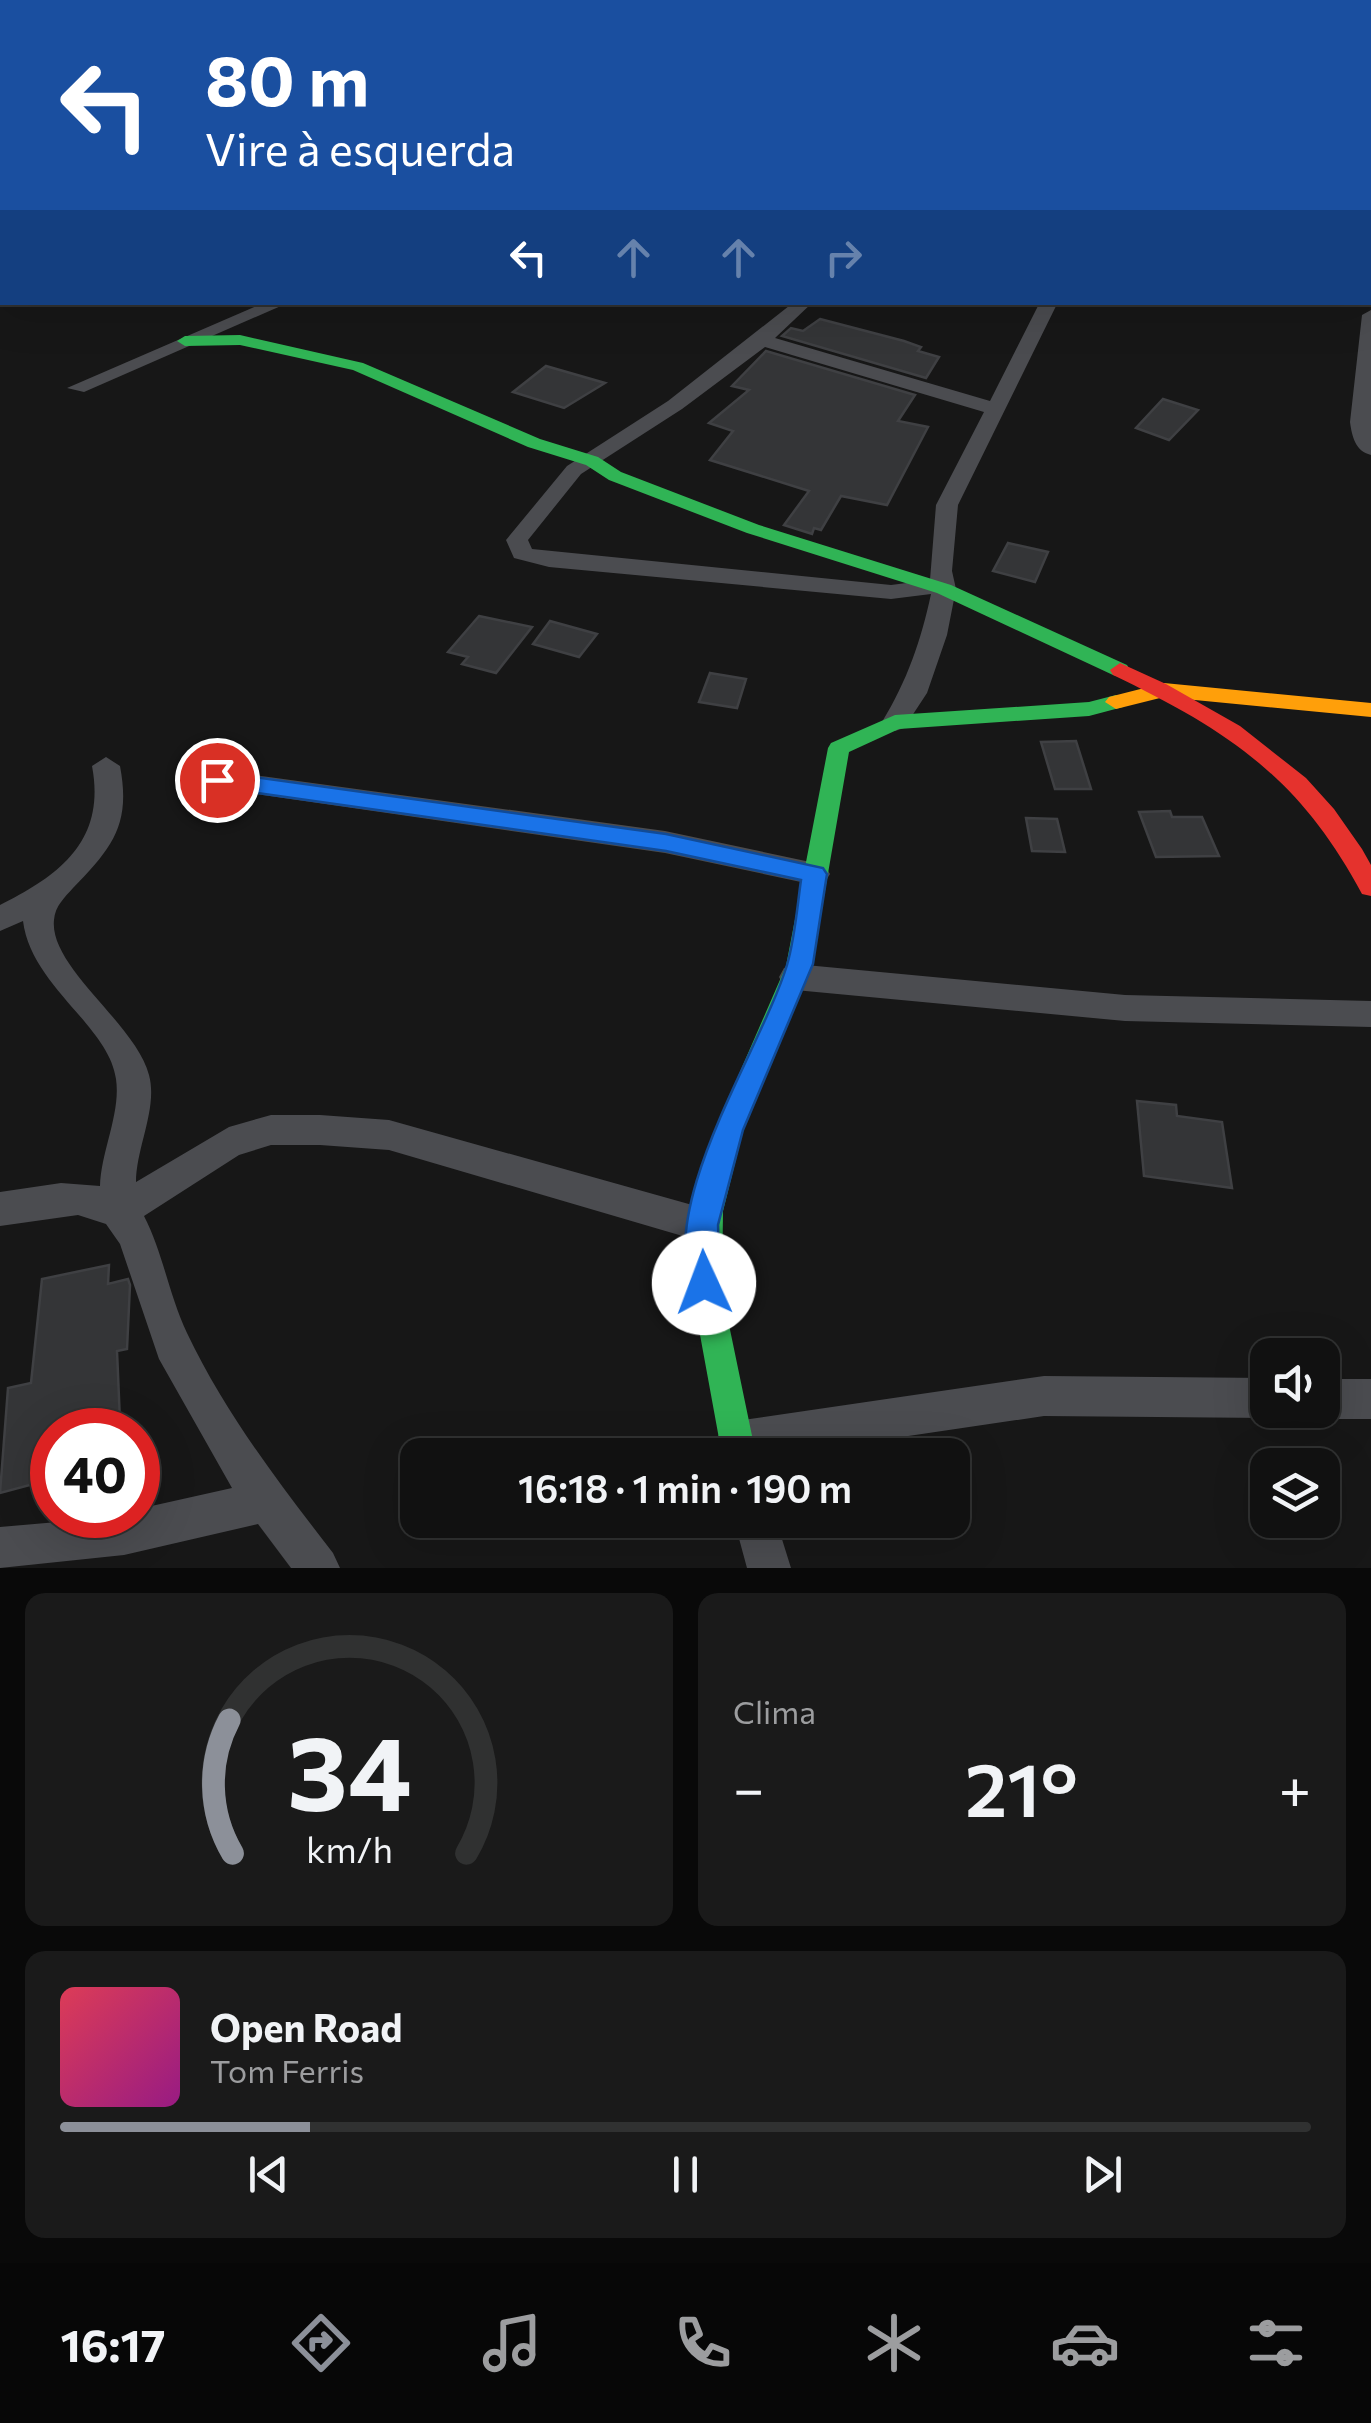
<!DOCTYPE html>
<html lang="pt">
<head>
<meta charset="utf-8">
<style>
	body { margin:0; font-family:Commissioner,sans-serif; background:#1a1a1a; color:#f1f3f6; height:100vh; display:flex; flex-direction:column; font-size:38px; white-space:nowrap }
	* { box-sizing:border-box; margin:0 }
	p { font-size:32px; color:#9c9d9f }
	.icon { flex:none; width:55px; height:55px; fill:none; stroke:currentColor; stroke-width:2; stroke-linecap:round; stroke-linejoin:round }
	.map { position:relative; height:1568px; overflow:hidden }
	.side { display:flex; flex-direction:column; gap:25px; padding:25px; background:#090909; flex:1 }
	.side>* { flex:none }
	.banner { position:absolute; left:0px; top:0px; width:1372px; height:305px; box-shadow:0 10px 40px #0002,0 0 0 2px #303131; background:#1a4fa0; color:#fff; overflow:hidden }
	.tools { position:absolute; left:1250px; top:1338px; display:grid; gap:20px }
	.tools a { display:grid; place-items:center; width:90px; height:90px; border-radius:20px; background:#111; box-shadow:0 10px 40px #0002,0 0 0 2px #303131; font-size:50px }
	.speed { position:absolute; left:30px; top:1408px; display:flex; gap:20px; font-size:50px; font-weight:700; text-align:center }
	.speed>* { display:grid; place-content:center; width:130px; height:130px; border-radius:50%; background:#111; box-shadow:0 10px 40px #0002,0 0 0 2px #303131; line-height:1 }
	.speed .limit { border:15px solid #d22; background:#fff; color:#111 }
	.pin { position:absolute; display:grid; place-items:center; width:85px; height:85px; color:#fff; margin:-42px; border:5px solid #fff; border-radius:50%; box-shadow:0 2px 10px #0007 }
	.me { position:absolute; width:110px; margin:-55px; rotate:358deg; stroke-linejoin:round; filter:drop-shadow(0 0 8px #0008) }
	.turn { display:flex; align-items:center; gap:35px; height:210px; padding:0 40px; font-size:45px }
	.turn .icon { width:130px; height:130px; stroke-width:2.5 }
	.turn b { display:block; font-size:70px; line-height:85px }
	.lanes { display:flex; align-items:center; height:95px; padding:0 40px; background:#0003; justify-content:center; gap:50px; direction:ltr }
	.lanes .off { opacity:.35 }
	.big { font-size:75px; font-weight:600; line-height:1.1 }
	.side .widget { flex:1; display:flex; flex-direction:column; justify-content:center; gap:15px; min-width:0; padding:0 35px; border-radius:20px; background:#1a1a1a }
	.side .dial { align-items:center; gap:0 }
	.dial svg { height:260px; overflow:visible; fill:none; stroke:#303131; stroke-width:7; stroke-linecap:round; text-anchor:middle }
	.dial text { fill:#f1f3f6; stroke:none }
	.song { display:flex; align-items:center; gap:30px }
	.cover { width:120px; height:120px; border-radius:15px; background:linear-gradient(135deg,hsl(350 70% 55%),hsl(310 70% 35%)) }
	.played { height:10px; border-radius:5px; background:linear-gradient(90deg,#8c9099 20%,#303131 20%) }
	.keys { display:flex; justify-content:space-around; direction:ltr }
	.heat { display:flex; justify-content:space-between; align-items:center; font-size:55px; direction:ltr }
	.side .tiles { flex:1; display:grid; gap:25px; grid-template-columns:1fr 1fr }
	.widget:last-child { grid-column:span 2 }
	.trip { position:absolute; left:400px; top:1438px; width:570px; height:100px; border-radius:20px; background:#111; box-shadow:0 10px 40px #0002,0 0 0 2px #303131; font-weight:600; line-height:100px; text-align:center }
	.tab-bar { display:flex; height:160px; justify-content:space-around; align-items:center; background:#070707; color:#9c9d9f }
	.tab-bar .icon { width:70px; height:70px }
	.tab-bar .selected { color:#8c9099 }
	.tab-bar b { font-size:45px; color:#f1f3f6 }
	.map>svg:first-child { display:block }
	.building { fill:#343537; stroke:#3f4043; stroke-width:2.5 }
	.lines { fill:none; stroke-linecap:round; stroke-linejoin:round }
	.lane { stroke:#4b4c50; stroke-width:14 }
	.street { fill:#4b4c50; fill-rule:evenodd }
	.fast { fill:#30b455; fill-rule:evenodd }
	.slow { fill:#ff9f0a; fill-rule:evenodd }
	.jam { fill:#e5322d; fill-rule:evenodd }
	.route { fill:#1a73e8; stroke:#114b97; stroke-width:2.5 }
</style>
</head>
<body>
<div class="map">
<svg width="1371" height="1568" viewBox="0 0 1371 1568">
	<rect width="100%" height="100%" fill="#171717"/>
	<path class="building" d="M 820,319 L 904,341 L 921,347 L 918,351 L 939,357 L 926,378 L 782,336 L 791,328 L 803,331 Z
		M 766,351 L 915,395 L 898,421 L 928,427 L 887,505 L 841,496 L 821,530 L 814,528 L 812,534 L 784,525 L 809,491 L 710,460 L 733,431 L 709,423 L 749,390 L 732,386 Z
		M 546,366 L 605,383 L 564,408 L 513,392 Z
		M 1163,399 L 1198,410 L 1169,440 L 1136,428 Z
		M 1008,543 L 1048,552 L 1035,582 L 993,571 Z
		M 479,616 L 532,627 L 496,673 L 462,664 L 468,657 L 448,652 Z
		M 550,621 L 597,634 L 579,657 L 533,644 Z
		M 710,673 L 746,679 L 737,708 L 699,702 Z
		M 1076,741 L 1091,789 L 1055,789 L 1041,742 Z
		M 1170,811 L 1172,817 L 1202,817 L 1219,856 L 1156,857 L 1139,812 Z
		M 1026,818 L 1057,819 L 1065,852 L 1032,851 Z
		M 1137,1101 L 1176,1105 L 1177,1116 L 1222,1122 L 1232,1188 L 1144,1176 Z
		M 109,1265 L 108,1284 L 128,1279 L 130,1285 L 127,1349 L 117,1351 L 120,1421 L 91,1430 L 52,1430 L 52,1479 L 0,1493 L 8,1388 L 31,1383 L 42,1279 Z"/>
	<g class="lines">
		<path class="lane" d="M 566,0 L 576,2
			M 465,2 L 474,0
			M 599,2 L 609,0
			M 624,2 L 638,0"/>
		<path class="street" d="M 286,0 L 306,0 L 308,2 L 288,2 Z
			M 1114,0 L 1137,0 L 1139,2 L 1116,2 Z
			M 1370,20 L 1371,20 L 1371,28 L 1370,28 Z
			M 1370,189 L 1371,189 L 1371,199 L 1370,199 Z
			M 2,237 L 2,247 L 0,248 L 0,238 Z
			M 1370,284 L 1371,284 L 1371,298 L 1370,298 Z
			M 266,302 L 290,302 L 84,392 L 67,388 Z
			M 794,302 L 813,302 L 775,338 L 990,401 L 1040,302 L 1058,302 L 958,505 L 952,571 L 956,589 L 947,635 L 927,693 L 904,728 L 895,731 L 882,722 C 907,681 921,641 931,594 L 891,599 L 549,567 L 514,558 L 506,540 L 567,466 L 668,401 ZM 765,347 L 984,412 L 936,505 L 930,580 L 891,585 L 532,549 L 528,540 L 581,474 L 682,409 Z
			M 1371,310 L 1371,455 C 1355,451 1352,436 1350,422 L 1362,315 Z
			M 106,757 L 120,766 C 131,824 113,847 73,888 C 65,897 55,906 54,920 C 49,967 136,1024 149,1075 C 158,1108 136,1148 136,1182 L 229,1127 L 271,1115 L 320,1115 L 389,1120 L 703,1208 L 716,1213 L 721,1225 L 716,1237 L 703,1242 L 389,1150 L 320,1145 L 271,1145 L 239,1155 L 144,1216 C 163,1253 169,1295 187,1333 C 225,1413 279,1483 333,1553 L 340,1568 L 291,1568 L 258,1524 L 124,1555 L 0,1568 L 0,1527 L 138,1515 L 138,1509 L 232,1488 L 159,1359 L 120,1244 L 106,1224 L 78,1215 L 0,1226 L 0,1192 L 61,1183 L 100,1186 C 101,1151 121,1113 116,1079 C 109,1026 31,986 23,921 L 0,931 L 0,905 C 61,875 106,840 92,766 Z
			M 217,770 L 665,831 L 815,863 L 825,866 L 830,874 L 825,882 L 815,885 L 665,853 L 207,787 L 203,780 L 207,773 Z
			M 795,964 L 1125,995 L 1371,1001 L 1371,1027 L 1125,1021 L 795,990 L 784,986 L 779,977 L 784,968 Z
			M 1044,1376 L 1268,1378 L 1268,1410 L 1283,1410 L 1268,1418 L 1044,1416 L 780,1455 L 721,1455 L 716,1441 L 722,1427 L 736,1421 Z
			M 1322,1379 L 1371,1379 L 1371,1419 L 1322,1419 L 1308,1413 L 1322,1410 Z
			M 734,1520 L 776,1520 L 791,1568 L 747,1568 Z"/>
		<path class="fast" d="M 240,335 L 363,363 L 540,439 L 598,457 L 621,472 L 759,525 L 951,585 L 1127,665 L 1130,670 L 1120,677 L 1113,675 L 937,593 L 747,533 L 609,480 L 586,465 L 528,447 L 353,370 L 240,345 L 185,346 L 177,341 L 185,336 Z
			M 1116,695 L 1127,702 L 1123,707 L 1089,716 L 899,729 L 849,752 L 812,966 L 744,1127 L 723,1211 L 722,1291 L 756,1455 L 722,1455 L 692,1291 L 693,1211 L 716,1127 L 786,966 L 828,748 L 831,743 L 895,715 L 1089,702 Z"/>
		<path class="slow" d="M 1164,683 L 1371,703 L 1371,717 L 1164,697 L 1116,709 L 1105,702 L 1109,697 Z"/>
		<path class="jam" d="M 1120,663 L 1166,684 L 1240,726 L 1306,778 L 1334,809 L 1362,849 L 1371,865 L 1371,896 L 1362,894 C 1300,778 1229,731 1113,675 L 1110,670 Z"/>
	</g>
	<path class="route" d="M 217,772 L 666,834 L 823,868 L 827,874 L 813,964 L 743,1130 L 718,1225 L 720,1283 L 715,1294 L 704,1298 L 693,1294 C 655,1204 761,1050 787,965 C 795,938 797,908 801,880 L 666,851 L 209,786 L 206,780 Z"/>
</svg>
<div class="tools">
<a><svg class="icon" aria-label="sound" viewBox="0 0 24 24"><path d="M4 9h4l5-4v14l-5-4H4zM17 9q2 3 0 6"/></svg></a>
<a><svg class="icon" aria-label="layers" viewBox="0 0 24 24"><path d="M12 4l9 5-9 5-9-5zM3 14l9 5 9-5"/></svg></a>
</div>
<div class="speed"><div class="limit">40</div></div>
<div class="pin" style="left:217px;top:780px;background:#d93025"><svg class="icon" aria-label="arrive" viewBox="0 0 24 24"><path d="M6 21V4h12l-3 4 3 4H6"/></svg></div>
<svg class="me" style="left:704px;top:1283px" viewBox="-20 -20 40 40"><circle r="19" fill="#fff"/><path d="M0-13L10 11 0 6-10 11z" fill="#1a73e8"/></svg>
<div class="trip">16:18 · 1 min · 190 m</div>
<div class="banner">
<div class="turn"><svg class="icon" aria-label="left" viewBox="0 0 24 24"><path d="M17 20v-9H6M10 6l-5 5 5 5"/></svg><div><b>80 m</b>Vire à esquerda</div></div>
<div class="lanes"><svg class="icon" aria-label="left" viewBox="0 0 24 24"><path d="M17 20v-9H6M10 6l-5 5 5 5"/></svg><svg class="icon off" aria-label="ahead" viewBox="0 0 24 24"><path d="M12 20V5M6 11l6-6 6 6"/></svg><svg class="icon off" aria-label="ahead" viewBox="0 0 24 24"><path d="M12 20V5M6 11l6-6 6 6"/></svg><svg class="icon off" aria-label="right" viewBox="0 0 24 24"><path d="M7 20v-9h11M14 6l5 5-5 5"/></svg></div>
</div>
</div>
<section class="side">
<div class="tiles">
<div class="widget dial"><svg viewBox="0 0 100 80">
<path d="M14 69A42 42 0 1 1 86 69"/>
<path d="M14 69A42 42 0 0 1 13 28" stroke="#8c9099"/>
<text x="50" y="56" font-size="32" font-weight="700">34</text>
<text x="50" y="72" font-size="11">km/h</text>
</svg></div>
<div class="widget"><p>Clima</p>
<div class="heat"><a>−</a><b class="big">21°</b><a>+</a></div>
</div>
<div class="widget">
<div class="song"><i class="cover"></i><div><b>Open Road</b><p>Tom Ferris</p></div></div>
<div class="played"></div>
<div class="keys"><svg class="icon" aria-label="previous" viewBox="0 0 24 24"><path d="M18 5L8 12l10 7zM5 5v14"/></svg><svg class="icon" aria-label="pause" viewBox="0 0 24 24"><path d="M8 5v14M16 5v14"/></svg><svg class="icon" aria-label="next" viewBox="0 0 24 24"><path d="M6 5l10 7-10 7zM19 5v14"/></svg></div>
</div>
</div>
</section>
<nav class="tab-bar">
<b>16:17</b>
<svg class="icon selected" aria-label="directions" viewBox="0 0 24 24"><path d="M12 3l9 9-9 9-9-9zM9 14v-3h6M13 9l2 2-2 2"/></svg>
<svg class="icon" aria-label="music" viewBox="0 0 24 24"><path d="M9 18V5l10-2v13"/><circle cx="6" cy="18" r="3"/><circle cx="16" cy="16" r="3"/></svg>
<svg class="icon" aria-label="phone" viewBox="0 0 24 24"><path d="M5 4h4l2 5-3 2q2 4 5 5l2-3 5 2v4C11 20 4 13 5 4z"/></svg>
<svg class="icon" aria-label="climate" viewBox="0 0 24 24"><path d="M12 3v18M4 7l16 10M4 17L20 7"/></svg>
<svg class="icon" aria-label="car" viewBox="0 0 24 24"><path d="M5 17H2v-5l4-1 3-4h7l3 4 3 1v5h-3M9 17h6M6 11h13"/><circle cx="7" cy="17" r="2"/><circle cx="17" cy="17" r="2"/></svg>
<svg class="icon" aria-label="filters" viewBox="0 0 24 24"><path d="M4 7h16M4 17h16"/><circle cx="9" cy="7" r="2"/><circle cx="15" cy="17" r="2"/></svg>
</nav>
</body>
</html>
